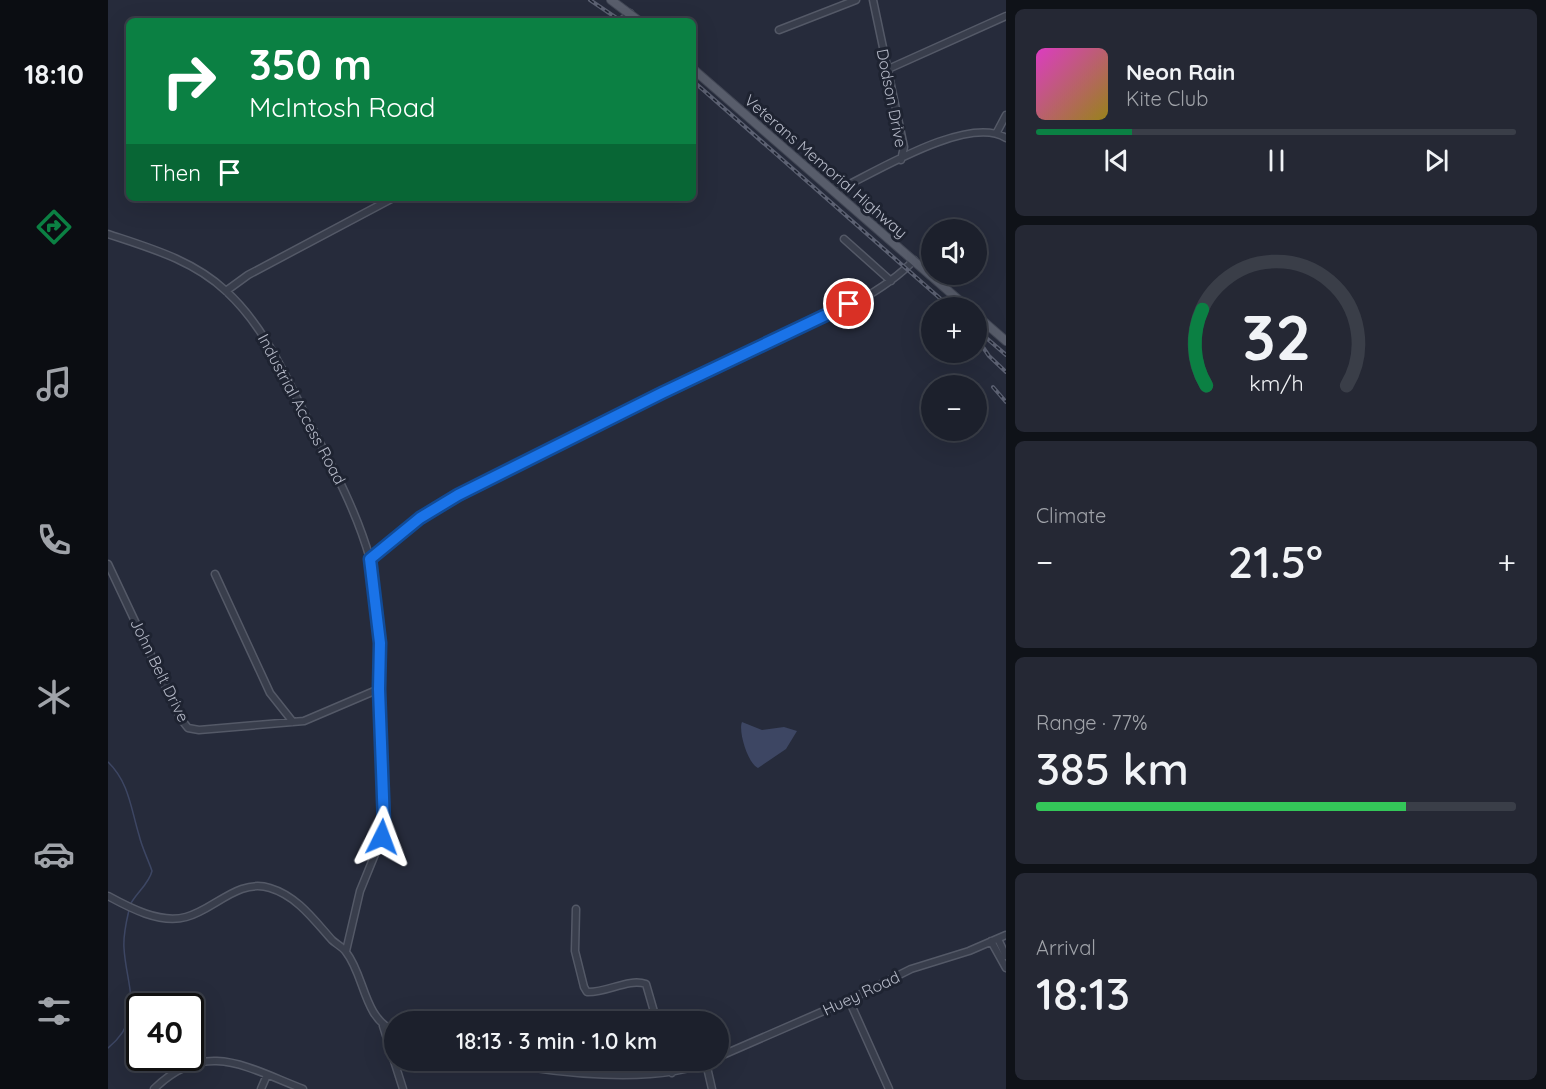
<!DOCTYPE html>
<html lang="en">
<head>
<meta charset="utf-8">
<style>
	body { margin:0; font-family:Quicksand,sans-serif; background:#252834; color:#f1f3f6; height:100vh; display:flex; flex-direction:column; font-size:22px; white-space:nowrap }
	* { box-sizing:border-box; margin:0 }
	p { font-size:20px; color:#a0a3a9 }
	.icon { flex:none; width:33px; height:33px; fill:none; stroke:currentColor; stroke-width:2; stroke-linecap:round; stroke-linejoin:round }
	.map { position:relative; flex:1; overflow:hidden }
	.panel { display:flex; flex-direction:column; gap:9px; padding:9px; background:#0f1218; width:540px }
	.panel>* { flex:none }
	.top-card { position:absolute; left:18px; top:18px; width:570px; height:183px; border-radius:9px; box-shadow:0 6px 24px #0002,0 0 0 2px #3a3e48; background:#0b8043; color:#fff; overflow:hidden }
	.controls { position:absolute; left:813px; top:219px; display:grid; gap:12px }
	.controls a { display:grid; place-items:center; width:66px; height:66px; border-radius:50%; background:#1c202c; box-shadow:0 6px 24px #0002,0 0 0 2px #3a3e48; font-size:30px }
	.speed { position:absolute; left:18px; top:993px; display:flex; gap:12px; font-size:30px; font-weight:700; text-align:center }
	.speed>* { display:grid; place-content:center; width:78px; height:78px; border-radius:50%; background:#1c202c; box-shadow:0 6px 24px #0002,0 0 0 2px #3a3e48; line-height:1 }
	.speed .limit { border:3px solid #111; border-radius:9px; background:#fff; color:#111 }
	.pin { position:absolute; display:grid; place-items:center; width:51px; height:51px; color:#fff; margin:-26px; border:3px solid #fff; border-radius:50%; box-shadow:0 2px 6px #0007 }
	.me { position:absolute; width:66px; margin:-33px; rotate:3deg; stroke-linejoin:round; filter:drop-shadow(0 0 4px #0008) }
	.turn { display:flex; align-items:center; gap:21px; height:126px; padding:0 24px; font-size:27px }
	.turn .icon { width:78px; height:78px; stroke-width:2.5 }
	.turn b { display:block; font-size:42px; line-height:51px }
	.then { display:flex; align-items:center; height:57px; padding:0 24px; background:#0003; gap:12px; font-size:22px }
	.big { font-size:45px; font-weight:600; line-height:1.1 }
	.panel .widget { flex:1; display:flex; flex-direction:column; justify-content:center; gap:9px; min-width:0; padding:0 21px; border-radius:9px; background:#252834 }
	.panel .dial { align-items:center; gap:0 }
	.dial svg { height:156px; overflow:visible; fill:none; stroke:#3a3e48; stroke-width:7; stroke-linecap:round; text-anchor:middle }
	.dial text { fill:#f1f3f6; stroke:none }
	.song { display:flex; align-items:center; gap:18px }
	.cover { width:72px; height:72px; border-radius:9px; background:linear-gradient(135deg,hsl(310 70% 55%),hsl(50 70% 35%)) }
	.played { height:6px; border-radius:3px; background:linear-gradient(90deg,#0b8043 20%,#3a3e48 20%) }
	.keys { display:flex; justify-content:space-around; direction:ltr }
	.heat { display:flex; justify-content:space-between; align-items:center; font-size:33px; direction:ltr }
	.charge { height:9px; border-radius:4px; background:linear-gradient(90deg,#34c759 77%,#3a3e48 0) }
	.trip { position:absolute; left:276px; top:1011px; width:345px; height:60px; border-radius:30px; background:#1c202c; box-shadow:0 6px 24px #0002,0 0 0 2px #3a3e48; font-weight:600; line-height:60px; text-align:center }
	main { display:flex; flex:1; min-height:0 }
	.tab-bar { display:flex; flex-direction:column; width:108px; justify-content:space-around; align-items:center; background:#0b0d12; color:#a0a3a9 }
	.tab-bar .icon { width:42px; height:42px }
	.tab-bar .active { color:#0b8043 }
	.tab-bar b { font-size:27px; color:#f1f3f6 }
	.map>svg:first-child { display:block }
	.water { fill:#3d4663 }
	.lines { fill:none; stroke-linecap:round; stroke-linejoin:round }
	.stream { stroke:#3d4663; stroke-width:1.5 }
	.minor-casing { stroke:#545967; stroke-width:9 }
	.major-casing { stroke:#424755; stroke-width:10 }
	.minor { stroke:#393e4c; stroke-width:6 }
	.major { stroke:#585d6b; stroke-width:8 }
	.rail-casing { stroke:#5c6172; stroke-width:4 }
	.rail { stroke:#1e2331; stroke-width:1.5; stroke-dasharray:4.5; stroke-linecap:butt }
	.route-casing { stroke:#114b97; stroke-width:15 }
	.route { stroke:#1a73e8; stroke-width:10 }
	.labels { text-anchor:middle; stroke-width:6; stroke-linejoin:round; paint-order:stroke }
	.street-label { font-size:16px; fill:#b5b9c7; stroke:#1e2331 }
</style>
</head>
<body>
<main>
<nav class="tab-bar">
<b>18:10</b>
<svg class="icon active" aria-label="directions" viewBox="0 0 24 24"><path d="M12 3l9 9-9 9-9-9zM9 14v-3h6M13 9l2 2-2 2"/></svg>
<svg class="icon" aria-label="music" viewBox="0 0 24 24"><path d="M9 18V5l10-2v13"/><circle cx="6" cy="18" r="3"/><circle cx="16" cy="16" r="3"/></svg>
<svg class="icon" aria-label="phone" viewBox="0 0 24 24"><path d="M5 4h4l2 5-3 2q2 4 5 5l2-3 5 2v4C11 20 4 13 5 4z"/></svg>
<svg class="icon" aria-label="climate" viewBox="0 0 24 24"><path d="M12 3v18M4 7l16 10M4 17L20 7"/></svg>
<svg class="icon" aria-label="car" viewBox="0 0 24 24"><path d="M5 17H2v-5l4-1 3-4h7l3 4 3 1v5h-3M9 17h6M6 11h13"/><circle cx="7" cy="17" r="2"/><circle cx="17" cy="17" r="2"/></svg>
<svg class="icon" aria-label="filters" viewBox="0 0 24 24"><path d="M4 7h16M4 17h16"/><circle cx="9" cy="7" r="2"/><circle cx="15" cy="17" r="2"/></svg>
</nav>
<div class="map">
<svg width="898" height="1089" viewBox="0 0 898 1089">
	<rect width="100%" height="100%" fill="#262b3b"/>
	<path class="water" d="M 634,722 L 654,730 L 676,727 L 689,731 L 678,749 L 650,768 C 640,764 630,731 634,722 Z"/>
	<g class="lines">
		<path class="stream" d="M 0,762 C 21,782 23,809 31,835 C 34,848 40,859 44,871 C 41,884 28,893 22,905
			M 0,1048 C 38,1017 18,986 16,948 C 15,935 18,923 21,910"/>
		<defs>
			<path id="minor" d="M 765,0 L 796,147 L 793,160
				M 513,21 L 522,13
				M 671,30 L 748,0
				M 778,70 L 898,16
				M 889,132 L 898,115
				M 728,191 C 766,173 860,114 898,138
				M 0,234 C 42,248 85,260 118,291 C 156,326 176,373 199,418 C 223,464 248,509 262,559
				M 736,239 L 783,281
				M 118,291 L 140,275 L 285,198
				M 0,564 L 73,719 L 80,728 L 91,730 L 196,721 L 271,689
				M 107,574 L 162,693 L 185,722
				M 0,896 C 22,908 52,924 78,917 C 106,910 130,878 162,888 C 189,896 206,920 224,940 C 228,944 235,947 238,952 C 257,976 255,1017 286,1031
				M 468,909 L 467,951 L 476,987 L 479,992 C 499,993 520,978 538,984 L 549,1022
				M 890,939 L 898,956
				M 883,941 L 898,968
				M 238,951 L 252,891 L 274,837 L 276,823 L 271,689 L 272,643 L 262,559 C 313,511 374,483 436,452 C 508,416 580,381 653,347 C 702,324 770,299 806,260
				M 741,1000 L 781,1089
				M 275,1026 L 295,1089
				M 610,1057 L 741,1000 L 803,969 L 861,951 L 898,935
				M 383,1060 C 442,1073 549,1086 604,1060
				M 560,1060 L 564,1073
				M 598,1063 L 604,1089
				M 46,1089 C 97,1039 138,1067 195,1089
				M 153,1089 L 159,1075"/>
			<path id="major" d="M 503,0 L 531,21
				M 585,69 L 860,308
				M 868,315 L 898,341"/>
		</defs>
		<use href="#minor" class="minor-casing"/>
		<use href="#major" class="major-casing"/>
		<use href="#minor" class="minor"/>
		<use href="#major" class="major"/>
		<defs>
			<path id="rail" d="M 482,0 L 513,21
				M 585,81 L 843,308
				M 868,329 L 898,355
				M 868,337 L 881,356 L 898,372
				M 885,387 L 898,402"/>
		</defs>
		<use href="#rail" class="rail-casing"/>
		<use href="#rail" class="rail"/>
	</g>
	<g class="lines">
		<defs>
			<path id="route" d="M 274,837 L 276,824 L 271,689 L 272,643 L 262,559 L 312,518 L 350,495 L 554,393 L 741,304"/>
		</defs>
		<use href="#route" class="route-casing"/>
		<use href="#route" class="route"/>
	</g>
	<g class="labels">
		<g class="street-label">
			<text transform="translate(784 98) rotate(79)" y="6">Dodson Drive</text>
			<text transform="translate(718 166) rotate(41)" y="6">Veterans Memorial Highway</text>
			<text transform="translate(194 409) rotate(62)" y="6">Industrial Access Road</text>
			<text transform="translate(52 670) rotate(64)" y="6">John Belt Drive</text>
			<text transform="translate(753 993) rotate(-25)" y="6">Huey Road</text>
		</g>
	</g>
</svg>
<div class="controls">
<a><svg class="icon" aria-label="sound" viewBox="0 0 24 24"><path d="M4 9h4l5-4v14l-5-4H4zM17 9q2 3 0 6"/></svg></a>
<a>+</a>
<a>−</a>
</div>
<div class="speed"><div class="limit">40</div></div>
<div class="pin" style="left:741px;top:304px;background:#d93025"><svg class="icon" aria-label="arrive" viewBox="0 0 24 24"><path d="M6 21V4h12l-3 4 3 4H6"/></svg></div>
<svg class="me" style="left:274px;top:837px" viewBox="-20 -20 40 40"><path d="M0-17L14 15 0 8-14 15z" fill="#1a73e8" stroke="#fff" stroke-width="4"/></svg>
<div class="trip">18:13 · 3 min · 1.0 km</div>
<div class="top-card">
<div class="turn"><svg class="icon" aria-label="right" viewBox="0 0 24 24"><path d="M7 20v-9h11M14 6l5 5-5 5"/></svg><div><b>350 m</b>McIntosh Road</div></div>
<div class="then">Then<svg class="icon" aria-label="arrive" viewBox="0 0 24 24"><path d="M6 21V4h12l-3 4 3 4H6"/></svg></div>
</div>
</div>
<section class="panel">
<div class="widget">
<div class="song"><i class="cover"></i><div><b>Neon Rain</b><p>Kite Club</p></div></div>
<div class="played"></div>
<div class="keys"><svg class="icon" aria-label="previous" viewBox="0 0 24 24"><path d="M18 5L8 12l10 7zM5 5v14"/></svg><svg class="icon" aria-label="pause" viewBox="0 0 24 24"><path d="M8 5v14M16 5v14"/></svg><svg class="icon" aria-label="next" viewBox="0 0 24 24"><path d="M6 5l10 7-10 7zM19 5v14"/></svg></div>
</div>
<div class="widget dial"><svg viewBox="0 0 100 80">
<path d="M14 69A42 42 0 1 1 86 69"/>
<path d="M14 69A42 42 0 0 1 12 30" stroke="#0b8043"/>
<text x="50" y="56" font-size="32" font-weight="700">32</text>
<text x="50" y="72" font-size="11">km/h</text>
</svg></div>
<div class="widget"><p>Climate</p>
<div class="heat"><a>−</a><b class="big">21.5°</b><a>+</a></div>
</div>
<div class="widget"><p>Range · 77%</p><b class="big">385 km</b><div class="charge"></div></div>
<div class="widget"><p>Arrival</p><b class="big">18:13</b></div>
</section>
</main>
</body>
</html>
